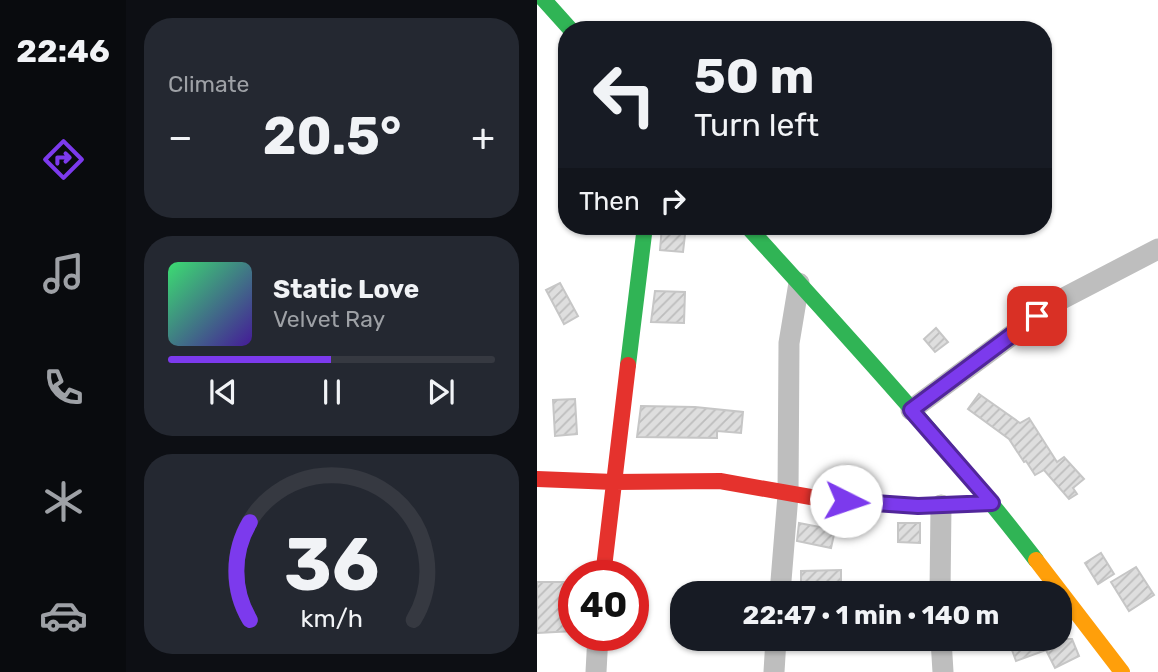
<!DOCTYPE html>
<html lang="en">
<head>
<meta charset="utf-8">
<style>
	body { margin:0; font-family:Rubik,sans-serif; background:#242831; color:#f1f3f6; height:100vh; display:flex; flex-direction:column; font-size:26px; white-space:nowrap }
	* { box-sizing:border-box; margin:0 }
	p { font-size:23px; color:#9ea1a6 }
	.icon { flex:none; width:38px; height:38px; fill:none; stroke:currentColor; stroke-width:2; stroke-linecap:round; stroke-linejoin:round }
	.map { position:relative; flex:1; overflow:hidden }
	.sheet { display:flex; flex-direction:column; gap:18px; padding:18px; background:#0d0f14; width:411px }
	.sheet>* { flex:none }
	.banner { position:absolute; left:21px; top:21px; width:494px; height:214px; border-radius:28px; box-shadow:0 2px 5px #0004; background:#171b24; color:#f1f3f6; overflow:hidden }
	.speed { position:absolute; left:21px; top:560px; display:flex; gap:14px; font-size:35px; font-weight:700; text-align:center }
	.speed>* { display:grid; place-content:center; width:91px; height:91px; border-radius:50%; background:#171b24; box-shadow:0 2px 5px #0004; line-height:1 }
	.speed .limit { border:10px solid #d22; background:#fff; color:#111 }
	.pin { position:absolute; display:grid; place-items:center; width:60px; height:60px; color:#fff; margin:-30px; border-radius:14px; box-shadow:0 4px 10px #0006 }
	.me { position:absolute; width:77px; margin:-38px; rotate:94deg; stroke-linejoin:round; filter:drop-shadow(0 0 5px #0008) }
	.turn { display:flex; align-items:center; gap:24px; height:147px; padding:0 21px; font-size:32px }
	.turn .icon { width:91px; height:91px; stroke-width:2.5 }
	.turn b { display:block; font-size:49px; line-height:60px }
	.then { display:flex; align-items:center; height:66px; padding:0 21px; background:#0003; gap:14px; font-size:26px }
	.big { font-size:52px; font-weight:700; line-height:1.1 }
	.sheet .tile { flex:1; display:flex; flex-direction:column; justify-content:center; gap:10px; min-width:0; padding:0 24px; border-radius:28px; background:#242831 }
	.sheet .dial { align-items:center; gap:0 }
	.dial svg { height:182px; overflow:visible; fill:none; stroke:#363941; stroke-width:7; stroke-linecap:round; text-anchor:middle }
	.dial text { fill:#f1f3f6; stroke:none }
	.song { display:flex; align-items:center; gap:21px }
	.cover { width:84px; height:84px; border-radius:10px; background:linear-gradient(135deg,hsl(140 70% 55%),hsl(260 70% 35%)) }
	.played { height:7px; border-radius:4px; background:linear-gradient(90deg,#7c3aed 50%,#363941 50%) }
	.keys { display:flex; justify-content:space-around; direction:ltr }
	.heat { display:flex; justify-content:space-between; align-items:center; font-size:38px; direction:ltr }
	.trip { position:absolute; left:133px; top:581px; width:402px; height:70px; border-radius:28px; background:#171b24; box-shadow:0 2px 5px #0004; font-weight:700; line-height:70px; text-align:center }
	main { display:flex; flex:1; min-height:0 }
	.tab-bar { display:flex; flex-direction:column; width:126px; justify-content:space-around; align-items:center; background:#090b0e; color:#9ea1a6 }
	.tab-bar .icon { width:49px; height:49px }
	.tab-bar .on { color:#7c3aed }
	.tab-bar b { font-size:32px; color:#f1f3f6 }
	.map>svg:first-child { display:block }
	.building { fill:url(#building-hatch); stroke:#c6c6c6; stroke-width:2 }
	.lines { fill:none; stroke-linecap:round; stroke-linejoin:round }
	.street { stroke:#bebebe; stroke-width:21 }
	.fast { stroke:#30b455; stroke-width:16 }
	.slow { stroke:#ff9f0a; stroke-width:16 }
	.jam { stroke:#e5322d; stroke-width:16 }
	.route-casing { stroke:#51269a; stroke-width:18 }
	.route { stroke:#7c3aed; stroke-width:12 }
</style>
</head>
<body>
<main>
<nav class="tab-bar">
<b>22:46</b>
<svg class="icon on" aria-label="directions" viewBox="0 0 24 24"><path d="M12 3l9 9-9 9-9-9zM9 14v-3h6M13 9l2 2-2 2"/></svg>
<svg class="icon" aria-label="music" viewBox="0 0 24 24"><path d="M9 18V5l10-2v13"/><circle cx="6" cy="18" r="3"/><circle cx="16" cy="16" r="3"/></svg>
<svg class="icon" aria-label="phone" viewBox="0 0 24 24"><path d="M5 4h4l2 5-3 2q2 4 5 5l2-3 5 2v4C11 20 4 13 5 4z"/></svg>
<svg class="icon" aria-label="climate" viewBox="0 0 24 24"><path d="M12 3v18M4 7l16 10M4 17L20 7"/></svg>
<svg class="icon" aria-label="car" viewBox="0 0 24 24"><path d="M5 17H2v-5l4-1 3-4h7l3 4 3 1v5h-3M9 17h6M6 11h13"/><circle cx="7" cy="17" r="2"/><circle cx="17" cy="17" r="2"/></svg>
</nav>
<section class="sheet">
<div class="tile"><p>Climate</p>
<div class="heat"><a>−</a><b class="big">20.5°</b><a>+</a></div>
</div>
<div class="tile">
<div class="song"><i class="cover"></i><div><b>Static Love</b><p>Velvet Ray</p></div></div>
<div class="played"></div>
<div class="keys"><svg class="icon" aria-label="previous" viewBox="0 0 24 24"><path d="M18 5L8 12l10 7zM5 5v14"/></svg><svg class="icon" aria-label="pause" viewBox="0 0 24 24"><path d="M8 5v14M16 5v14"/></svg><svg class="icon" aria-label="next" viewBox="0 0 24 24"><path d="M6 5l10 7-10 7zM19 5v14"/></svg></div>
</div>
<div class="tile dial"><svg viewBox="0 0 100 80">
<path d="M14 69A42 42 0 1 1 86 69"/>
<path d="M14 69A42 42 0 0 1 14 26" stroke="#7c3aed"/>
<text x="50" y="56" font-size="32" font-weight="700">36</text>
<text x="50" y="72" font-size="11">km/h</text>
</svg></div>
</section>
<div class="map">
<svg width="621" height="672" viewBox="0 0 621 672">
	<defs>
		<pattern id="building-hatch" width="6" height="6" patternUnits="userSpaceOnUse" patternTransform="scale(1.75)"><rect width="6" height="6" fill="#dedede"/><path d="M-1 1l2-2M0 6l6-6M5 7l2-2" fill="none" stroke="#bdbdbd"/></pattern>
	</defs>
	<rect width="100%" height="100%" fill="#fff"/>
	<path class="building" d="M 125,226 L 149,226 L 146,252 L 123,250 Z
		M 23,283 L 41,316 L 27,324 L 9,290 Z
		M 118,291 L 148,292 L 147,323 L 114,322 Z
		M 399,328 L 411,342 L 398,352 L 387,339 Z
		M 442,394 L 483,423 L 492,418 L 520,462 L 527,457 L 547,479 L 536,488 L 540,494 L 532,499 L 507,470 L 498,475 L 489,461 L 487,462 L 472,439 L 431,409 Z
		M 38,399 L 40,434 L 18,436 L 16,400 Z
		M 104,406 L 158,407 L 206,412 L 204,433 L 180,431 L 180,438 L 100,437 Z
		M 262,523 L 298,530 L 294,548 L 260,541 Z
		M 361,523 L 383,523 L 383,543 L 361,542 Z
		M 564,553 L 577,574 L 561,584 L 548,563 Z
		M 599,567 L 617,595 L 592,611 L 574,582 Z
		M 304,570 L 304,592 L 264,593 L 264,571 Z
		M 0,582 L 37,582 L 37,631 L 0,633 Z
		M 471,639 L 535,639 L 542,656 L 518,668 L 509,650 L 479,661 Z"/>
	<g class="lines">
		<path class="street" d="M 374,410 L 521,301 L 621,249
			M 243,593 L 251,495 L 252,343 L 262,283
			M 403,593 L 404,505
			M 404,639 L 406,672
			M 59,672 L 61,635
			M 237,672 L 239,639"/>
		<path class="fast" d="M 7,0 L 34,30
			M 210,226 C 309,335 409,443 499,560
			M 91,365 L 108,226"/>
		<path class="slow" d="M 499,560 L 585,672"/>
		<path class="jam" d="M 0,479 L 77,482 L 183,481 L 285,499 L 381,506 L 455,503
			M 66,576 L 91,365"/>
	</g>
	<g class="lines">
		<defs>
			<path id="route" d="M 309,501 L 381,506 L 455,503 L 374,410 L 500,316"/>
		</defs>
		<use href="#route" class="route-casing"/>
		<use href="#route" class="route"/>
	</g>
</svg>
<div class="speed"><div class="limit">40</div></div>
<div class="pin" style="left:500px;top:316px;background:#d93025"><svg class="icon" aria-label="arrive" viewBox="0 0 24 24"><path d="M6 21V4h12l-3 4 3 4H6"/></svg></div>
<svg class="me" style="left:309px;top:501px" viewBox="-20 -20 40 40"><circle r="19" fill="#fff"/><path d="M0-13L10 11 0 6-10 11z" fill="#7c3aed"/></svg>
<div class="trip">22:47 · 1 min · 140 m</div>
<div class="banner">
<div class="turn"><svg class="icon" aria-label="left" viewBox="0 0 24 24"><path d="M17 20v-9H6M10 6l-5 5 5 5"/></svg><div><b>50 m</b>Turn left</div></div>
<div class="then">Then<svg class="icon" aria-label="right" viewBox="0 0 24 24"><path d="M7 20v-9h11M14 6l5 5-5 5"/></svg></div>
</div>
</div>
</main>
</body>
</html>
